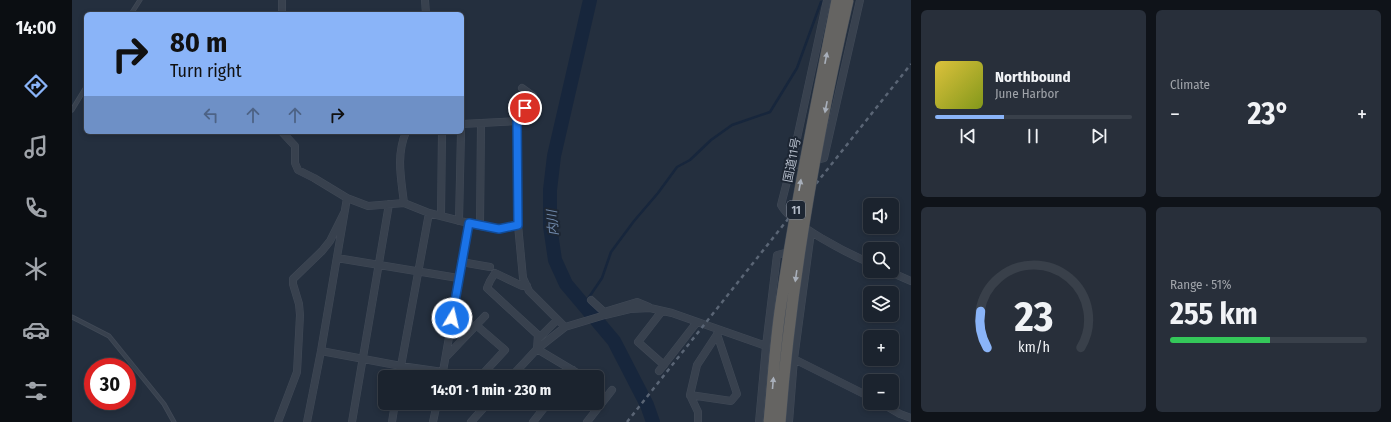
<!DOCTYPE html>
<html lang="en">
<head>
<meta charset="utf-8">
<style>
	body { margin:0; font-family:"Fira Sans Condensed","Noto Sans JP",sans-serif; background:#282f3a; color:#f1f3f6; height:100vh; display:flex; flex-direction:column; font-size:15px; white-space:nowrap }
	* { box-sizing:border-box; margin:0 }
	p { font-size:13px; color:#a0a4aa }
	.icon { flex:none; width:22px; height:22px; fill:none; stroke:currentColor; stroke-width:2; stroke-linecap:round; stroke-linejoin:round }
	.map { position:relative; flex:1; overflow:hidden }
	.details { display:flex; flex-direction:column; gap:10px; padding:10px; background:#0f1319; width:480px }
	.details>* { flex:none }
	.banner { position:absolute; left:12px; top:12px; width:380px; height:122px; border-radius:6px; box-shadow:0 2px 6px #0003,0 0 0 1px #39404a; background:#8ab4f8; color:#111; overflow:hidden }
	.controls { position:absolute; left:791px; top:198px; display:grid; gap:8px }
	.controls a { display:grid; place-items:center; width:36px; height:36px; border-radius:6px; background:#1b232e; box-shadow:0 2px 6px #0003,0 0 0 1px #39404a; font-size:20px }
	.speed { position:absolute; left:12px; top:358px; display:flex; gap:8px; font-size:20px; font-weight:700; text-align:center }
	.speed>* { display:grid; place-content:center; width:52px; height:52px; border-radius:50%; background:#1b232e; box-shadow:0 2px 6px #0003,0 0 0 1px #39404a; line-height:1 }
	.speed .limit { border:6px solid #d22; background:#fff; color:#111 }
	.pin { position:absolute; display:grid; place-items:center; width:34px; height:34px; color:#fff; margin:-17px; border:2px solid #fff; border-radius:50%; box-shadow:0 1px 4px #0007 }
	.me { position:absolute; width:44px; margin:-22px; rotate:9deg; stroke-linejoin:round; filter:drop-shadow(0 0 3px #0008) }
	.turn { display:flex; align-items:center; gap:14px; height:84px; padding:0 20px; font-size:18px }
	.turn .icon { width:52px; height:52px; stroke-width:2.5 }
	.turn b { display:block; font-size:28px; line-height:34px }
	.lanes { display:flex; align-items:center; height:38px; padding:0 20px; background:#0003; justify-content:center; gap:20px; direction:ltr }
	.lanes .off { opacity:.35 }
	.big { font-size:30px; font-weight:700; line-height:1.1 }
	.details .card { flex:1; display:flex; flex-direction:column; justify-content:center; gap:6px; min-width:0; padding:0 14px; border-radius:6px; background:#282f3a }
	.details .dial { align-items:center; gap:0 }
	.dial svg { height:104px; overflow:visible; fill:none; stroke:#39404a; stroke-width:7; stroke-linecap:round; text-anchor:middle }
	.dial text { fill:#f1f3f6; stroke:none }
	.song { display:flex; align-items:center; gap:12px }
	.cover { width:48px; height:48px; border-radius:6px; background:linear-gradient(135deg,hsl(50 70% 55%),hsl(70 70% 35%)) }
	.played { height:4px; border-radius:2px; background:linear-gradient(90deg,#8ab4f8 35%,#39404a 35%) }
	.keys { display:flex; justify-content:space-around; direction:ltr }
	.heat { display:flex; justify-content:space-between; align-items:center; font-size:22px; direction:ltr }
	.charge { height:6px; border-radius:3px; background:linear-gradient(90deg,#34c759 51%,#39404a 0) }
	.details .tiles { flex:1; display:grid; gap:10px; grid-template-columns:repeat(2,1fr) }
	.trip { position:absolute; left:306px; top:370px; width:226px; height:40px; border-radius:6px; background:#1b232e; box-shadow:0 2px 6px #0003,0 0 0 1px #39404a; font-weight:700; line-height:40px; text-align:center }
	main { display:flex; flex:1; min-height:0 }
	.tab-bar { display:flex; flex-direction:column; width:72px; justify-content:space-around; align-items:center; background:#0b0e12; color:#a0a4aa }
	.tab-bar .icon { width:28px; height:28px }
	.tab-bar .current { color:#8ab4f8 }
	.tab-bar b { font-size:18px; color:#f1f3f6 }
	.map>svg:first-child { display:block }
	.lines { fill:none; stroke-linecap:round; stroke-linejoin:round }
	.stream { stroke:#17263c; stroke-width:2.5 }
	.river { stroke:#17263c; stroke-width:14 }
	.service-casing { stroke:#414a57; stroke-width:5 }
	.minor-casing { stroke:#414a57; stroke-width:8 }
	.service { stroke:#38414e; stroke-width:3.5 }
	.minor { stroke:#38414e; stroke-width:7 }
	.rail { stroke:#5a6575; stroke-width:2.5; stroke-dasharray:4 4; stroke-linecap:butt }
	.trunk-bridge-casing { stroke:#434c59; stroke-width:12; stroke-linecap:butt }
	.trunk-bridge { stroke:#656462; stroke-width:11 }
	.oneway { fill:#a8afba }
	.route-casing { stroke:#114b97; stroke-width:10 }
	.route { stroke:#1a73e8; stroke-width:7 }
	.labels { text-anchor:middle; stroke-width:4; stroke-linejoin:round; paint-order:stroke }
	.shield { fill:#1d2633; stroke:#878f9c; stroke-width:1 }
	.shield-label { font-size:11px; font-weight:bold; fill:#b4bcc9 }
	.street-label { font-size:12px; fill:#b4bcc9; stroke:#1d2633 }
	.water-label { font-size:13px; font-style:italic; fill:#6d86a8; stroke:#1d2633 }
</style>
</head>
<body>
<main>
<nav class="tab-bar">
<b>14:00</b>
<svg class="icon current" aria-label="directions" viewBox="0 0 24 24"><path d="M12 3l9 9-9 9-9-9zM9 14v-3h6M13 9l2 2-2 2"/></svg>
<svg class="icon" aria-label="music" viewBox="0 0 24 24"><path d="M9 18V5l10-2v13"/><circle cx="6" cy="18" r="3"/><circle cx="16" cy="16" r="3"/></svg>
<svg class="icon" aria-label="phone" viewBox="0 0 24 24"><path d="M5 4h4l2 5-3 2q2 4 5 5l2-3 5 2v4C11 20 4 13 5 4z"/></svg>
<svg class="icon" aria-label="climate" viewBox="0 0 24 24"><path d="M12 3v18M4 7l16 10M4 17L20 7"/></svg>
<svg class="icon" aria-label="car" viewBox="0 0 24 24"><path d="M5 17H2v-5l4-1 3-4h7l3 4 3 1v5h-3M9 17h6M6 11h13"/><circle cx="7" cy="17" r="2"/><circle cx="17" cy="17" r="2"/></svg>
<svg class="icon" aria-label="filters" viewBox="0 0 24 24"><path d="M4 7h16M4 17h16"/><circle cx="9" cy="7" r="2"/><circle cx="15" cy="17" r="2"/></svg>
</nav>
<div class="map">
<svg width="839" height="422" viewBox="0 0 839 422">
	<rect width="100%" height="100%" fill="#242f3e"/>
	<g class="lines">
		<path class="stream" d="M 511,306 L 530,278 L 539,252 L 562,221 L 586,193 L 605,167 L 618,160 L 639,140 L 660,125 L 698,112 L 725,68 L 749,2 L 761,0"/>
		<path class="river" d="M 518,0 L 482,156 L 478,190 L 478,226 L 483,260 L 494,284 L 542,341 L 575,405 L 581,422"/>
		<defs>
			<path id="service" d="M 59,14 L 68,0
				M 0,110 L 14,87
				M 0,317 L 37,336 L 92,404 L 102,422"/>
			<path id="minor" d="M 353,0 L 354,14
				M 755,0 L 719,166 L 709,205 C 719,225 777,254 798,263
				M 210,14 L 210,0
				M 450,88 L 461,96 L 445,121 L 446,225 L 451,278 L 457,291 L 493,327
				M 390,124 L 445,121
				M 210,132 L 223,146 L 223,163 L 226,170 L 242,178 L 275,198 L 296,206 L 332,203 L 357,213 L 408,226 L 427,229 L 446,225
				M 719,166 L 752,158 L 788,0
				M 332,203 C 329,178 324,155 334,132
				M 369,216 L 370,132
				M 387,221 L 389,132
				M 408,226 L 409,123
				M 265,258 L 386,278
				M 389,262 L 418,267
				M 816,271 L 839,281
				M 455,286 L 450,286 L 423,273 L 418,281 L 415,288 L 466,335 L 465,349 L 512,377
				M 519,300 L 532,312 L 565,302 L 577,307
				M 590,311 L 566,342 L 592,365
				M 404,325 L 433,350 L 408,377
				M 466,339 L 485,320
				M 249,351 L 329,366 L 371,372
				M 374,357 L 413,316
				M 722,359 L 798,397
				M 587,371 L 625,322
				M 327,377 L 357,213
				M 370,377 L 397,223
				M 439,377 L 465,349 L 493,327 L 533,315 L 558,309 L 578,308 L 600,313 L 694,346
				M 495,377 L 501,370
				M 618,395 L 659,401 L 665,394 L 645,334
				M 809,403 L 828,414 L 839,418
				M 206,422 L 225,372 L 228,315 L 227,304 L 221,284 L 221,279 L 250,251 L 258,241 L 272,213
				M 235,422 L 249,351 L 275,198
				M 280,422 L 317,204
				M 320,422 L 323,403
				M 361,422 L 365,403
				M 399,422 L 416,403
				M 461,422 L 476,403
				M 515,422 L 540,390
				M 626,422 L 626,412 L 618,395 L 625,365 L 646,333
				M 687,422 L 694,346 L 705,255 L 736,247
				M 717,422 L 722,359 L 739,232"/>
		</defs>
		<use href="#service" class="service-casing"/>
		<use href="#minor" class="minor-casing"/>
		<use href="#service" class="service"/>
		<use href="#minor" class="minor"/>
		<path class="rail" d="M 555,422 L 839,64"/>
		<defs>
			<path id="trunk-bridge" d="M 697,422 C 701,383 703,343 709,304 C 724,202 745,101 765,0
				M 708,422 C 719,280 744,139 776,0"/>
		</defs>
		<use href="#trunk-bridge" class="trunk-bridge-casing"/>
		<use href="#trunk-bridge" class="trunk-bridge"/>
	</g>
	<defs><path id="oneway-solid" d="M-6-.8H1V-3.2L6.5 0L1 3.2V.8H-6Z"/></defs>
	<g class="oneway">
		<use href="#oneway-solid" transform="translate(754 58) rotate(-79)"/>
		<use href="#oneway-solid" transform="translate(754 107) rotate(101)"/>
		<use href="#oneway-solid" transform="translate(728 185) rotate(-80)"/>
		<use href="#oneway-solid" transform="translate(724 276) rotate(98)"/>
		<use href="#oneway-solid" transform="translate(701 383) rotate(-85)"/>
	</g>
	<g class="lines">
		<defs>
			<path id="route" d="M 380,318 L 397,223 L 427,229 L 446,225 L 445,121 L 453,108"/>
		</defs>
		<use href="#route" class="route-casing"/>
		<use href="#route" class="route"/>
	</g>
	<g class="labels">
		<rect class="shield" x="715" y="201" width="18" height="18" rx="3"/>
		<g class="shield-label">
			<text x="724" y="214">11</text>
		</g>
		<g class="street-label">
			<text transform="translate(720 160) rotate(-79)" y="4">国道11号</text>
		</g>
		<g class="water-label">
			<text transform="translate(480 223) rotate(-94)" y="5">内川</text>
		</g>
	</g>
</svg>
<div class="controls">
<a><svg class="icon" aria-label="sound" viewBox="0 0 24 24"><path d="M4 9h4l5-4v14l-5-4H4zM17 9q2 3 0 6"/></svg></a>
<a><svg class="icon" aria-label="search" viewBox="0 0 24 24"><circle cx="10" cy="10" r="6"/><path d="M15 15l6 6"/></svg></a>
<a><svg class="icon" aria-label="layers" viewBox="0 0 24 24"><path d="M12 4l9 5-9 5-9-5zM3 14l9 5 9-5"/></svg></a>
<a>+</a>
<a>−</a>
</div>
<div class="speed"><div class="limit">30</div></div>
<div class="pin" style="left:453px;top:108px;background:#d93025"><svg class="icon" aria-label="arrive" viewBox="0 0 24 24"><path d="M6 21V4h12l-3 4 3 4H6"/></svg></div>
<svg class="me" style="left:380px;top:318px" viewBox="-20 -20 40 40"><circle r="17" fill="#1a73e8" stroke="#fff" stroke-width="3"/><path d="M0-11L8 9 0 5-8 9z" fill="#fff"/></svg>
<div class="trip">14:01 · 1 min · 230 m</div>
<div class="banner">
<div class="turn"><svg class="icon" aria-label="right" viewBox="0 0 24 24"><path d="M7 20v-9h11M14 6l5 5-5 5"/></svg><div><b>80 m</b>Turn right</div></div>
<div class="lanes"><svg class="icon off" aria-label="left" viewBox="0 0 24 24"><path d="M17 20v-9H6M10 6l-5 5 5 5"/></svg><svg class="icon off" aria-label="ahead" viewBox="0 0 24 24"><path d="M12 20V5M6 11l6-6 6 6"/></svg><svg class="icon off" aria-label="ahead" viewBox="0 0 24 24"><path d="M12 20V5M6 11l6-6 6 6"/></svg><svg class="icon" aria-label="right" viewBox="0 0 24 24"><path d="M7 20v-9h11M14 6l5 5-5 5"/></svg></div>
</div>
</div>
<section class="details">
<div class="tiles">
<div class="card">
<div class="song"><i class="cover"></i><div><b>Northbound</b><p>June Harbor</p></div></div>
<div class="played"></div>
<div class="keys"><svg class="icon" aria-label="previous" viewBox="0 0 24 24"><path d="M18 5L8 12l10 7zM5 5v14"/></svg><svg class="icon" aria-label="pause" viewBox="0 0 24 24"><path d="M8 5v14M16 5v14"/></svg><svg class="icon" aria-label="next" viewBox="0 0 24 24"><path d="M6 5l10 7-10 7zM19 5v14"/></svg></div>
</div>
<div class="card"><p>Climate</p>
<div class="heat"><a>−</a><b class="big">23°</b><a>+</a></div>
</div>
<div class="card dial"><svg viewBox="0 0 100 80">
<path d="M14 69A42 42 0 1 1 86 69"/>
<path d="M14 69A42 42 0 0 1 9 41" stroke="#8ab4f8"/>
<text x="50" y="56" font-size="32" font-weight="700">23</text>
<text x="50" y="72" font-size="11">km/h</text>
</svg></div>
<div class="card"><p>Range · 51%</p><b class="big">255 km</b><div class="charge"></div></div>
</div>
</section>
</main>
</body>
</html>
